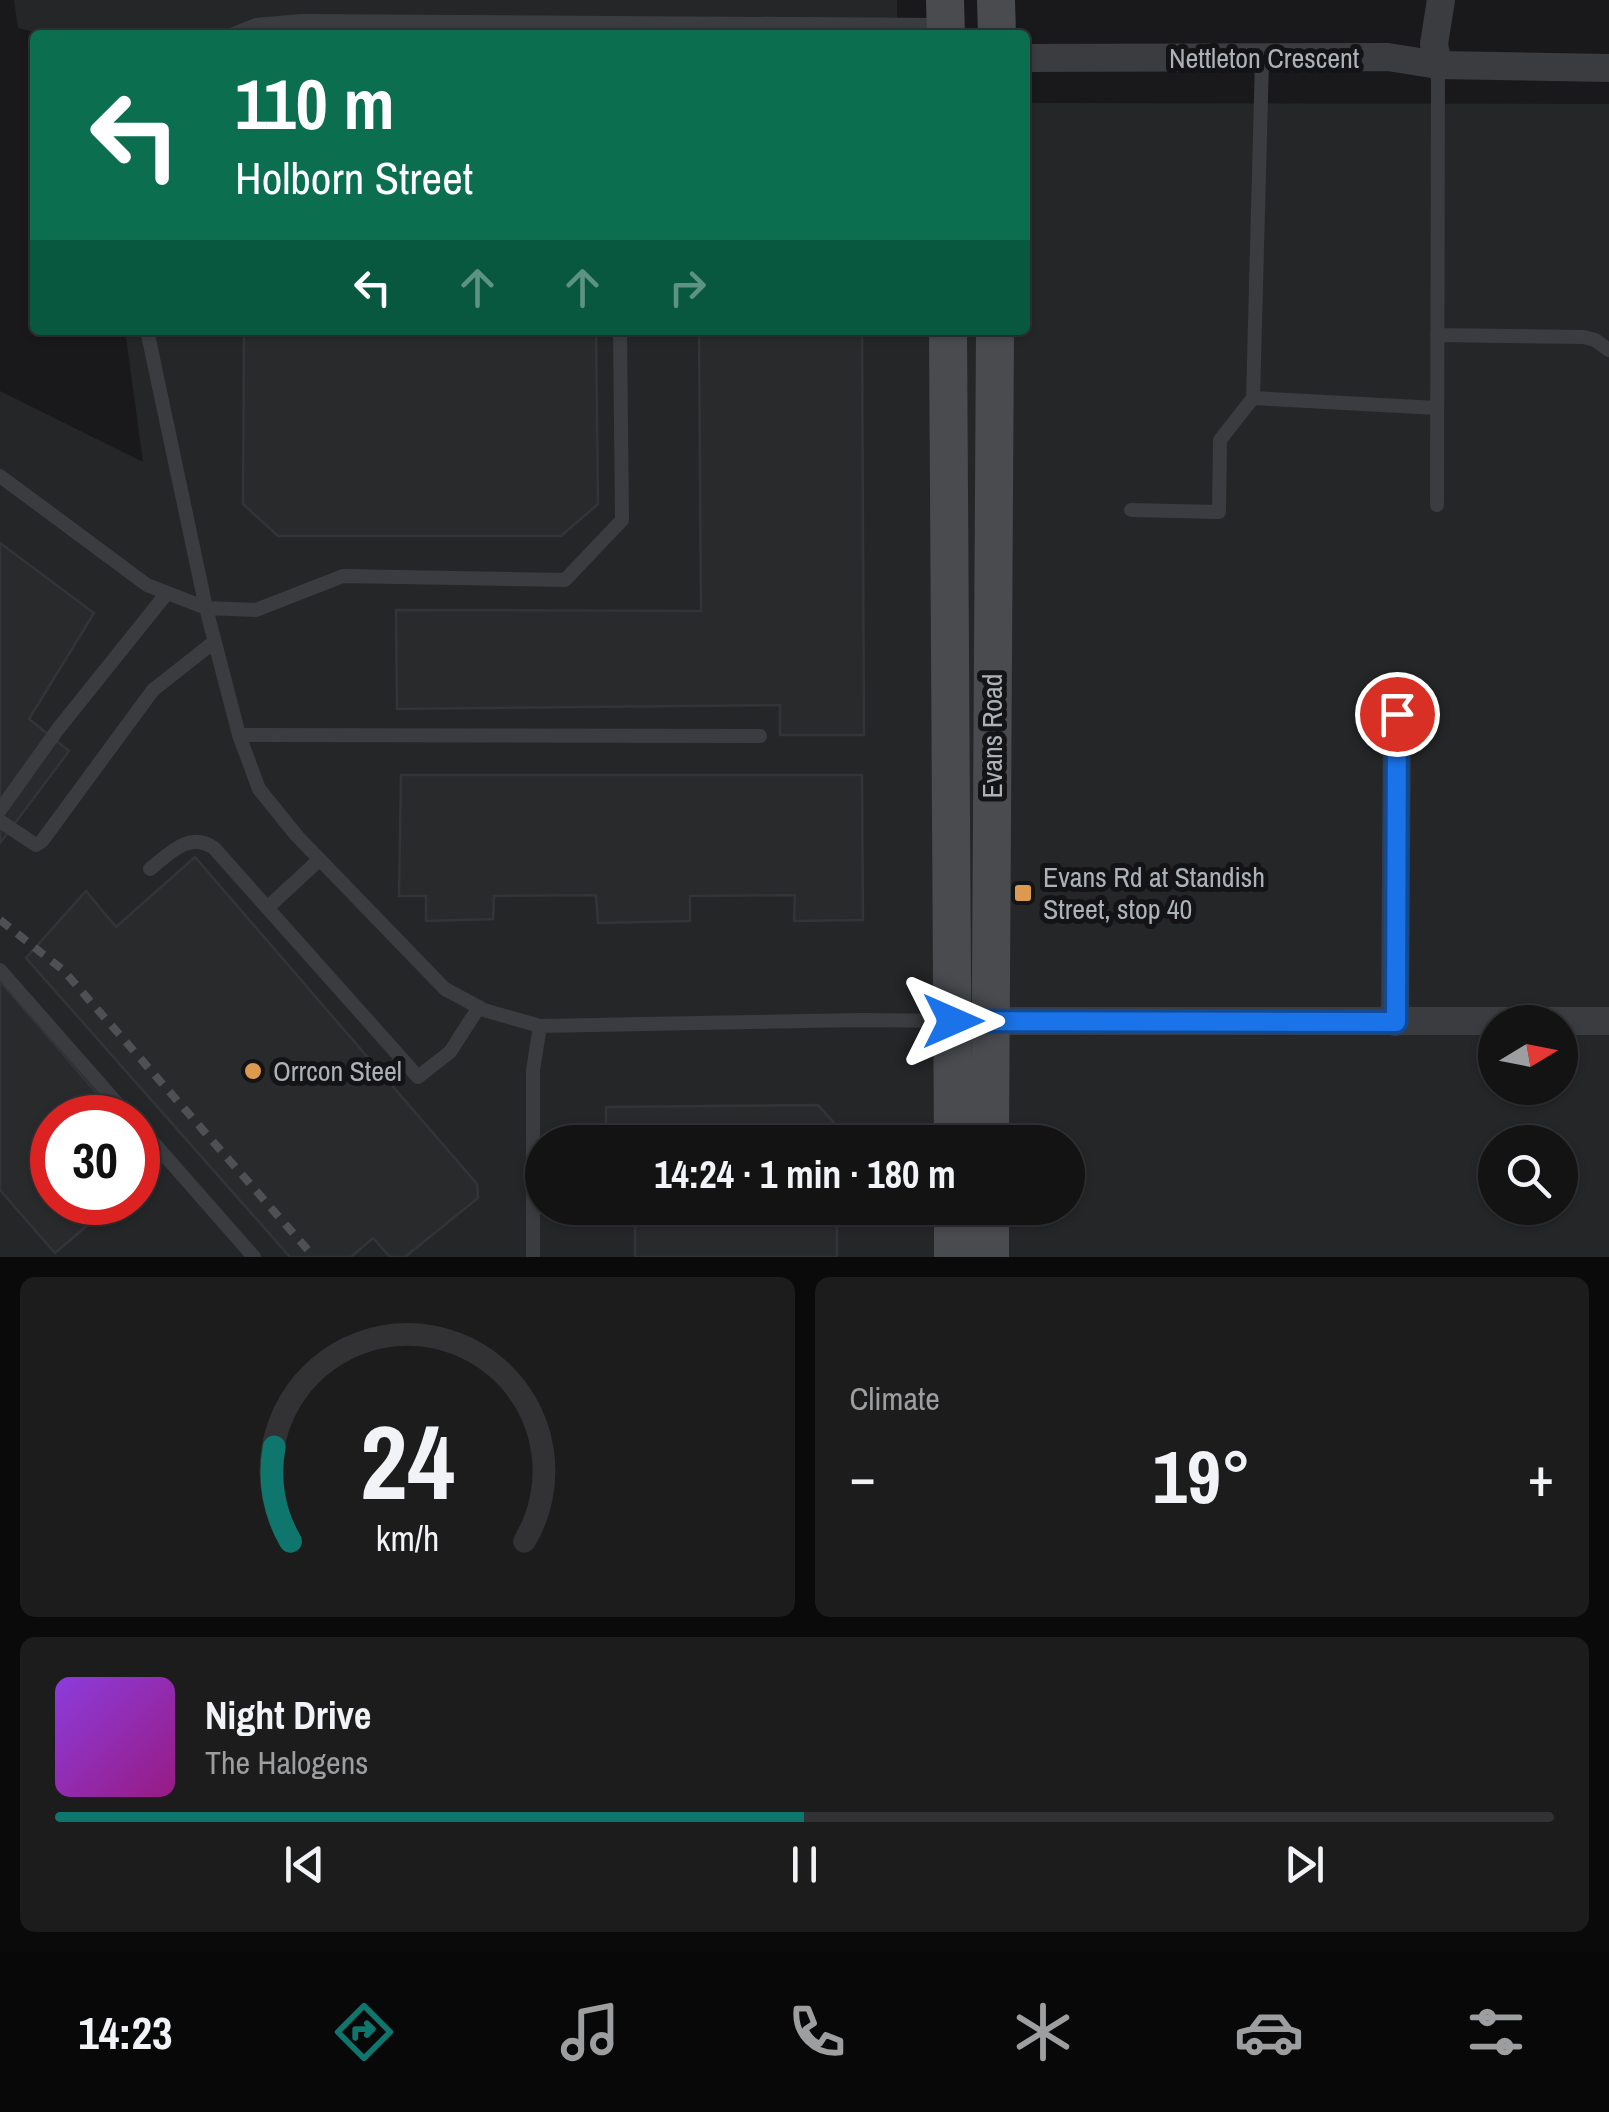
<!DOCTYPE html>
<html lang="en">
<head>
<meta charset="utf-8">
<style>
	body { margin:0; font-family:"Archivo Narrow",sans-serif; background:#1c1c1d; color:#f1f3f6; height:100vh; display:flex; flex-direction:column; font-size:38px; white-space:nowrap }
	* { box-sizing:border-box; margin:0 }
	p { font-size:32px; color:#9d9ea0 }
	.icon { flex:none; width:55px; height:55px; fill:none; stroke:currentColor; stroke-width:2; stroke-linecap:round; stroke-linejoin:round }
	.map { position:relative; height:1257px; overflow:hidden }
	.panel { display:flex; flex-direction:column; gap:20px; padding:20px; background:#0a0a0b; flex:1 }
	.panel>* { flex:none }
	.guide { position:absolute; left:30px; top:30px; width:1000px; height:305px; border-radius:10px; box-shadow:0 2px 8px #0004,0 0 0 2px #323234; background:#0b6e4f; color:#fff; overflow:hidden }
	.needle { width:65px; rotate:80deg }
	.buttons { position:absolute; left:1478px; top:1005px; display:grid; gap:20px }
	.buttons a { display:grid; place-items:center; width:100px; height:100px; border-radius:50%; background:#131314; box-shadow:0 2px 8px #0004,0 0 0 2px #323234; font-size:50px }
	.speed { position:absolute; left:30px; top:1095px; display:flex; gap:20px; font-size:50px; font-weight:700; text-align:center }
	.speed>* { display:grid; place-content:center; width:130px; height:130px; border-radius:50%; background:#131314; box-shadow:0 2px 8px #0004,0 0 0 2px #323234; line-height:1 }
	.speed .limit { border:15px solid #d22; background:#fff; color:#111 }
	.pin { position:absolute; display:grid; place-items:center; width:85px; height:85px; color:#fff; margin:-42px; border:5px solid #fff; border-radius:50%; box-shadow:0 2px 10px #0007 }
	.me { position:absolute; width:110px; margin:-55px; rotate:90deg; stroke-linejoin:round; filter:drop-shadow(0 0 8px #0008) }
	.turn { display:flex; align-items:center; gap:35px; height:210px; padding:0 40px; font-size:45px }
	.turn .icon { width:130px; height:130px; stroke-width:2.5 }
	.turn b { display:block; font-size:70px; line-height:85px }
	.lanes { display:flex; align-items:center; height:95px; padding:0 40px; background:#0003; justify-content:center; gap:50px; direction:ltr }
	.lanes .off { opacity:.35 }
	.big { font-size:75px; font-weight:700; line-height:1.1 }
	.panel .tile { flex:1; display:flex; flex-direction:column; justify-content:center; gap:15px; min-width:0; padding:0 35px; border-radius:15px; background:#1c1c1d }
	.panel .dial { align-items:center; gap:0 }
	.dial svg { height:260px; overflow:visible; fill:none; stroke:#323234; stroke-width:7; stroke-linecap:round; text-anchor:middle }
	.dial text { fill:#f1f3f6; stroke:none }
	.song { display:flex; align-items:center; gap:30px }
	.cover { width:120px; height:120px; border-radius:15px; background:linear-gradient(135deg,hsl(270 70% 55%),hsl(310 70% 35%)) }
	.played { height:10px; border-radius:5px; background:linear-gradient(90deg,#0f766e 50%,#323234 50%) }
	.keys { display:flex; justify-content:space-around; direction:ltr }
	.heat { display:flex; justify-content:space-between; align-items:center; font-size:55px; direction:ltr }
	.panel .tiles { flex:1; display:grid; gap:20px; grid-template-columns:1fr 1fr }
	.tile:last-child { grid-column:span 2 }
	.trip { position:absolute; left:525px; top:1125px; width:560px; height:100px; border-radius:50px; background:#131314; box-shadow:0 2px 8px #0004,0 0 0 2px #323234; font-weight:700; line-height:100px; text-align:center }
	.dock { display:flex; height:160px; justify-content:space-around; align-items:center; background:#080808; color:#9d9ea0 }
	.dock .icon { width:70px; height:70px }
	.dock .selected { color:#0f766e }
	.dock b { font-size:45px; color:#f1f3f6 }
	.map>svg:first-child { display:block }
	.built { fill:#252628; fill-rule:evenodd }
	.building { fill:#292a2c; stroke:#333437; stroke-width:2.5 }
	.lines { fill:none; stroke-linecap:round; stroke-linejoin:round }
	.lane { stroke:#3b3c3f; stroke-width:14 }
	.street { stroke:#3b3c3f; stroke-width:28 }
	.secondary { stroke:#494b4f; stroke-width:38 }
	.rail { stroke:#4e5054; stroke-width:8; stroke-dasharray:12 10; stroke-linecap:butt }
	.route-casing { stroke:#114b97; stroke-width:25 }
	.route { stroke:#1a73e8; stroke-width:18 }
	.poi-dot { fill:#dc9950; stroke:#141416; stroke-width:4 }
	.labels { text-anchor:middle; stroke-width:10; stroke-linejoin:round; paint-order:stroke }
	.street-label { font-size:28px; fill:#adb2b9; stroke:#141416 }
	.poi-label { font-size:28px; fill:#adb2b9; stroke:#141416; text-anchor:start }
</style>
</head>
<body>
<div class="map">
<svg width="1609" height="1257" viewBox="0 0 1609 1257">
	<rect width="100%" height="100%" fill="#19191b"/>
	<path class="built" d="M 14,0 L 897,0 L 897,35 L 46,35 L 18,28 Z
		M 1025,103 L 1609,104 L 1609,1257 L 0,1257 L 0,391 L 143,462 L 125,330 L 1025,330 ZM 1495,1022 L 1560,1022 L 1560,1088 L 1495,1088 ZM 52,1118 L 138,1118 L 138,1202 L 52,1202 ZM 542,1142 L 1068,1142 L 1068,1208 L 542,1208 ZM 1495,1142 L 1560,1142 L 1560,1208 L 1495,1208 Z"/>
	<path class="building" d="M 244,330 L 596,330 L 598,504 L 561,536 L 278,536 L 243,504 Z
		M 699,330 L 862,330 L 864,735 L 780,735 L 780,705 L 397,709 L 396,610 L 701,611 Z
		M 0,543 L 94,613 L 29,719 L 69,751 L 0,843 Z
		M 401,775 L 862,775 L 863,920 L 794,921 L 795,895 L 690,896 L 690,921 L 598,923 L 596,895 L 494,896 L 493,919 L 426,921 L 426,896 L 399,896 Z
		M 195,857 L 477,1184 L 478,1198 L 405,1257 L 390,1257 L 373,1238 L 351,1257 L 290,1257 L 26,958 L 86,891 L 116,927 Z
		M 0,981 L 118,1118 L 52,1118 L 52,1202 L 115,1202 L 55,1253 L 0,1190 Z
		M 818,1105 L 837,1126 L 837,1142 L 606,1142 L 606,1107 Z
		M 138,1140 L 159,1165 L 138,1183 Z
		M 635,1208 L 837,1208 L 837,1257 L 635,1257 Z"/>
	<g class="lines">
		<path class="lane" d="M 231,35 L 256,25 L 302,21 L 943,25
			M 147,330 L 206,608 L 239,735 L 259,789 L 297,836 L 445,989 L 484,1010 L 540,1026 L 862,1020 L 950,1021
			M 1437,335 L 1584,337 L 1595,340 L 1609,350
			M 1253,398 L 1437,408
			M 0,476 L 147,585 L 206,608 L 256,610 L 343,576 L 565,580 L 622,520 L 620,330
			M 1437,505 L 1438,65
			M 1131,510 L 1219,512 L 1220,440 L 1253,398 L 1262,60
			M 239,735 L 760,736
			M 0,810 L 58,729 L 167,593
			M 0,821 L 36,845 L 42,841 L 153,690 L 214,642
			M 150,869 C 170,853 189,831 214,848 L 418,1077 L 450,1052 L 479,1007
			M 267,908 L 319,860
			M 0,970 L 130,1118
			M 138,1125 L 254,1257
			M 533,1257 L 533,1070 L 540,1026"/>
		<path class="street" d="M 1025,58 L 1388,57 L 1438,65 L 1609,68
			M 1438,65 L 1434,44 L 1441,0
			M 976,1021 L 1609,1021
			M 1395,1022 L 1397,714"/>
		<path class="secondary" d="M 945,0 L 946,35
			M 996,0 L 997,35
			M 948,330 L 953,1142
			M 990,1142 L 995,330
			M 953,1208 L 953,1257
			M 990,1208 L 990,1257"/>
		<path class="rail" d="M 0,920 L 63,970 L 314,1257"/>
	</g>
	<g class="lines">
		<defs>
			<path id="route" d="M 953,1021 L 1396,1022 L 1397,714"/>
		</defs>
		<use href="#route" class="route-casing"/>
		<use href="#route" class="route"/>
	</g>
	<g class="poi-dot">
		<rect x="1013" y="883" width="20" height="20" rx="5"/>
		<circle cx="253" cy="1071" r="10"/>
	</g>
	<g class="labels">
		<g class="street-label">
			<text x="1264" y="68">Nettleton Crescent</text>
			<text transform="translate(992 736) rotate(-90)" y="10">Evans Road</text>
		</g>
		<g class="poi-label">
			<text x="1043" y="887">Evans Rd at Standish<tspan x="1043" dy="32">Street, stop 40</tspan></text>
			<text x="273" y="1081">Orrcon Steel</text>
		</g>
	</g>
</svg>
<div class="buttons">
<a><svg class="needle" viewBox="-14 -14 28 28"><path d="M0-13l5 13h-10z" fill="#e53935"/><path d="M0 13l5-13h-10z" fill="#9d9ea0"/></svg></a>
<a><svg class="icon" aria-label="search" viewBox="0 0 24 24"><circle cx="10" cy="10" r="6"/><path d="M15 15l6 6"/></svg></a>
</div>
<div class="speed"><div class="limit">30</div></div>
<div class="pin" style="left:1397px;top:714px;background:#d93025"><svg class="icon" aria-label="arrive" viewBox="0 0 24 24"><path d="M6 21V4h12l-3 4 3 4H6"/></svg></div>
<svg class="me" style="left:953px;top:1021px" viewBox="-20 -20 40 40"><path d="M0-17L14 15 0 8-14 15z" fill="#1a73e8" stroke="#fff" stroke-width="4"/></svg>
<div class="trip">14:24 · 1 min · 180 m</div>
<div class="guide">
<div class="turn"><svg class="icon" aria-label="left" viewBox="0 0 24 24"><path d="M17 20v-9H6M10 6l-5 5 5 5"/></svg><div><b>110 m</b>Holborn Street</div></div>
<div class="lanes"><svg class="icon" aria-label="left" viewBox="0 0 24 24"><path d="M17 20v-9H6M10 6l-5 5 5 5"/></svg><svg class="icon off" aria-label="ahead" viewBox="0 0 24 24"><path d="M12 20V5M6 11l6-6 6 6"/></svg><svg class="icon off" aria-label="ahead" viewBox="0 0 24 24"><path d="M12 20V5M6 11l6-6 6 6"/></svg><svg class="icon off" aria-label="right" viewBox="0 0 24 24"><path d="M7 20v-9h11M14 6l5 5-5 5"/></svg></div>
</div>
</div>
<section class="panel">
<div class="tiles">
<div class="tile dial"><svg viewBox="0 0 100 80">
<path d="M14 69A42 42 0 1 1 86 69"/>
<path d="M14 69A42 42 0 0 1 9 40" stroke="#0f766e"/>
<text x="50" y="56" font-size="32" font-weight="700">24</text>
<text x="50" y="72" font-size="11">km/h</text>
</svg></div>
<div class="tile"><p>Climate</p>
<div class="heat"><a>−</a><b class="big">19°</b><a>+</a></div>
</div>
<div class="tile">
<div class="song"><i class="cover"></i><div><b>Night Drive</b><p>The Halogens</p></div></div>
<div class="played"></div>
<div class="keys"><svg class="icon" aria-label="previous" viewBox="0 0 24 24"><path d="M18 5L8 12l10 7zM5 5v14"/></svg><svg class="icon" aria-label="pause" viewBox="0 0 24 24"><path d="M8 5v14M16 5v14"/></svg><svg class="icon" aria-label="next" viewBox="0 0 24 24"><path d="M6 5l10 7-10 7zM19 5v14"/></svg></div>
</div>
</div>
</section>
<nav class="dock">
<b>14:23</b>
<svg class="icon selected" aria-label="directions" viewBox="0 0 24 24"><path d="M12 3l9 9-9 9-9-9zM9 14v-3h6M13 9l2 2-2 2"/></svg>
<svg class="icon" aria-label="music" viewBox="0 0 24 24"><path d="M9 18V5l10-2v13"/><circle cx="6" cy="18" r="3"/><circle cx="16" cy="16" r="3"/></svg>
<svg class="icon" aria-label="phone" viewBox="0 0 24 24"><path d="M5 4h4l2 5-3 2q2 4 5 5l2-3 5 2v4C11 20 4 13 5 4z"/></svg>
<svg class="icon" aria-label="climate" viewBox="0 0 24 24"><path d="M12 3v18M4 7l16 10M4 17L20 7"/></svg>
<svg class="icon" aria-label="car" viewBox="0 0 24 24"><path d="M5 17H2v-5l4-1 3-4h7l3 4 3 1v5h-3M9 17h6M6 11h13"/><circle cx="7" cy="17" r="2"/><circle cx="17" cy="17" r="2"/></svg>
<svg class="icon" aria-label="filters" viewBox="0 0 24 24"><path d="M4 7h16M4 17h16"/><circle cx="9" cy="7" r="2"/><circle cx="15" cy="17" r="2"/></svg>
</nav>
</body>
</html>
